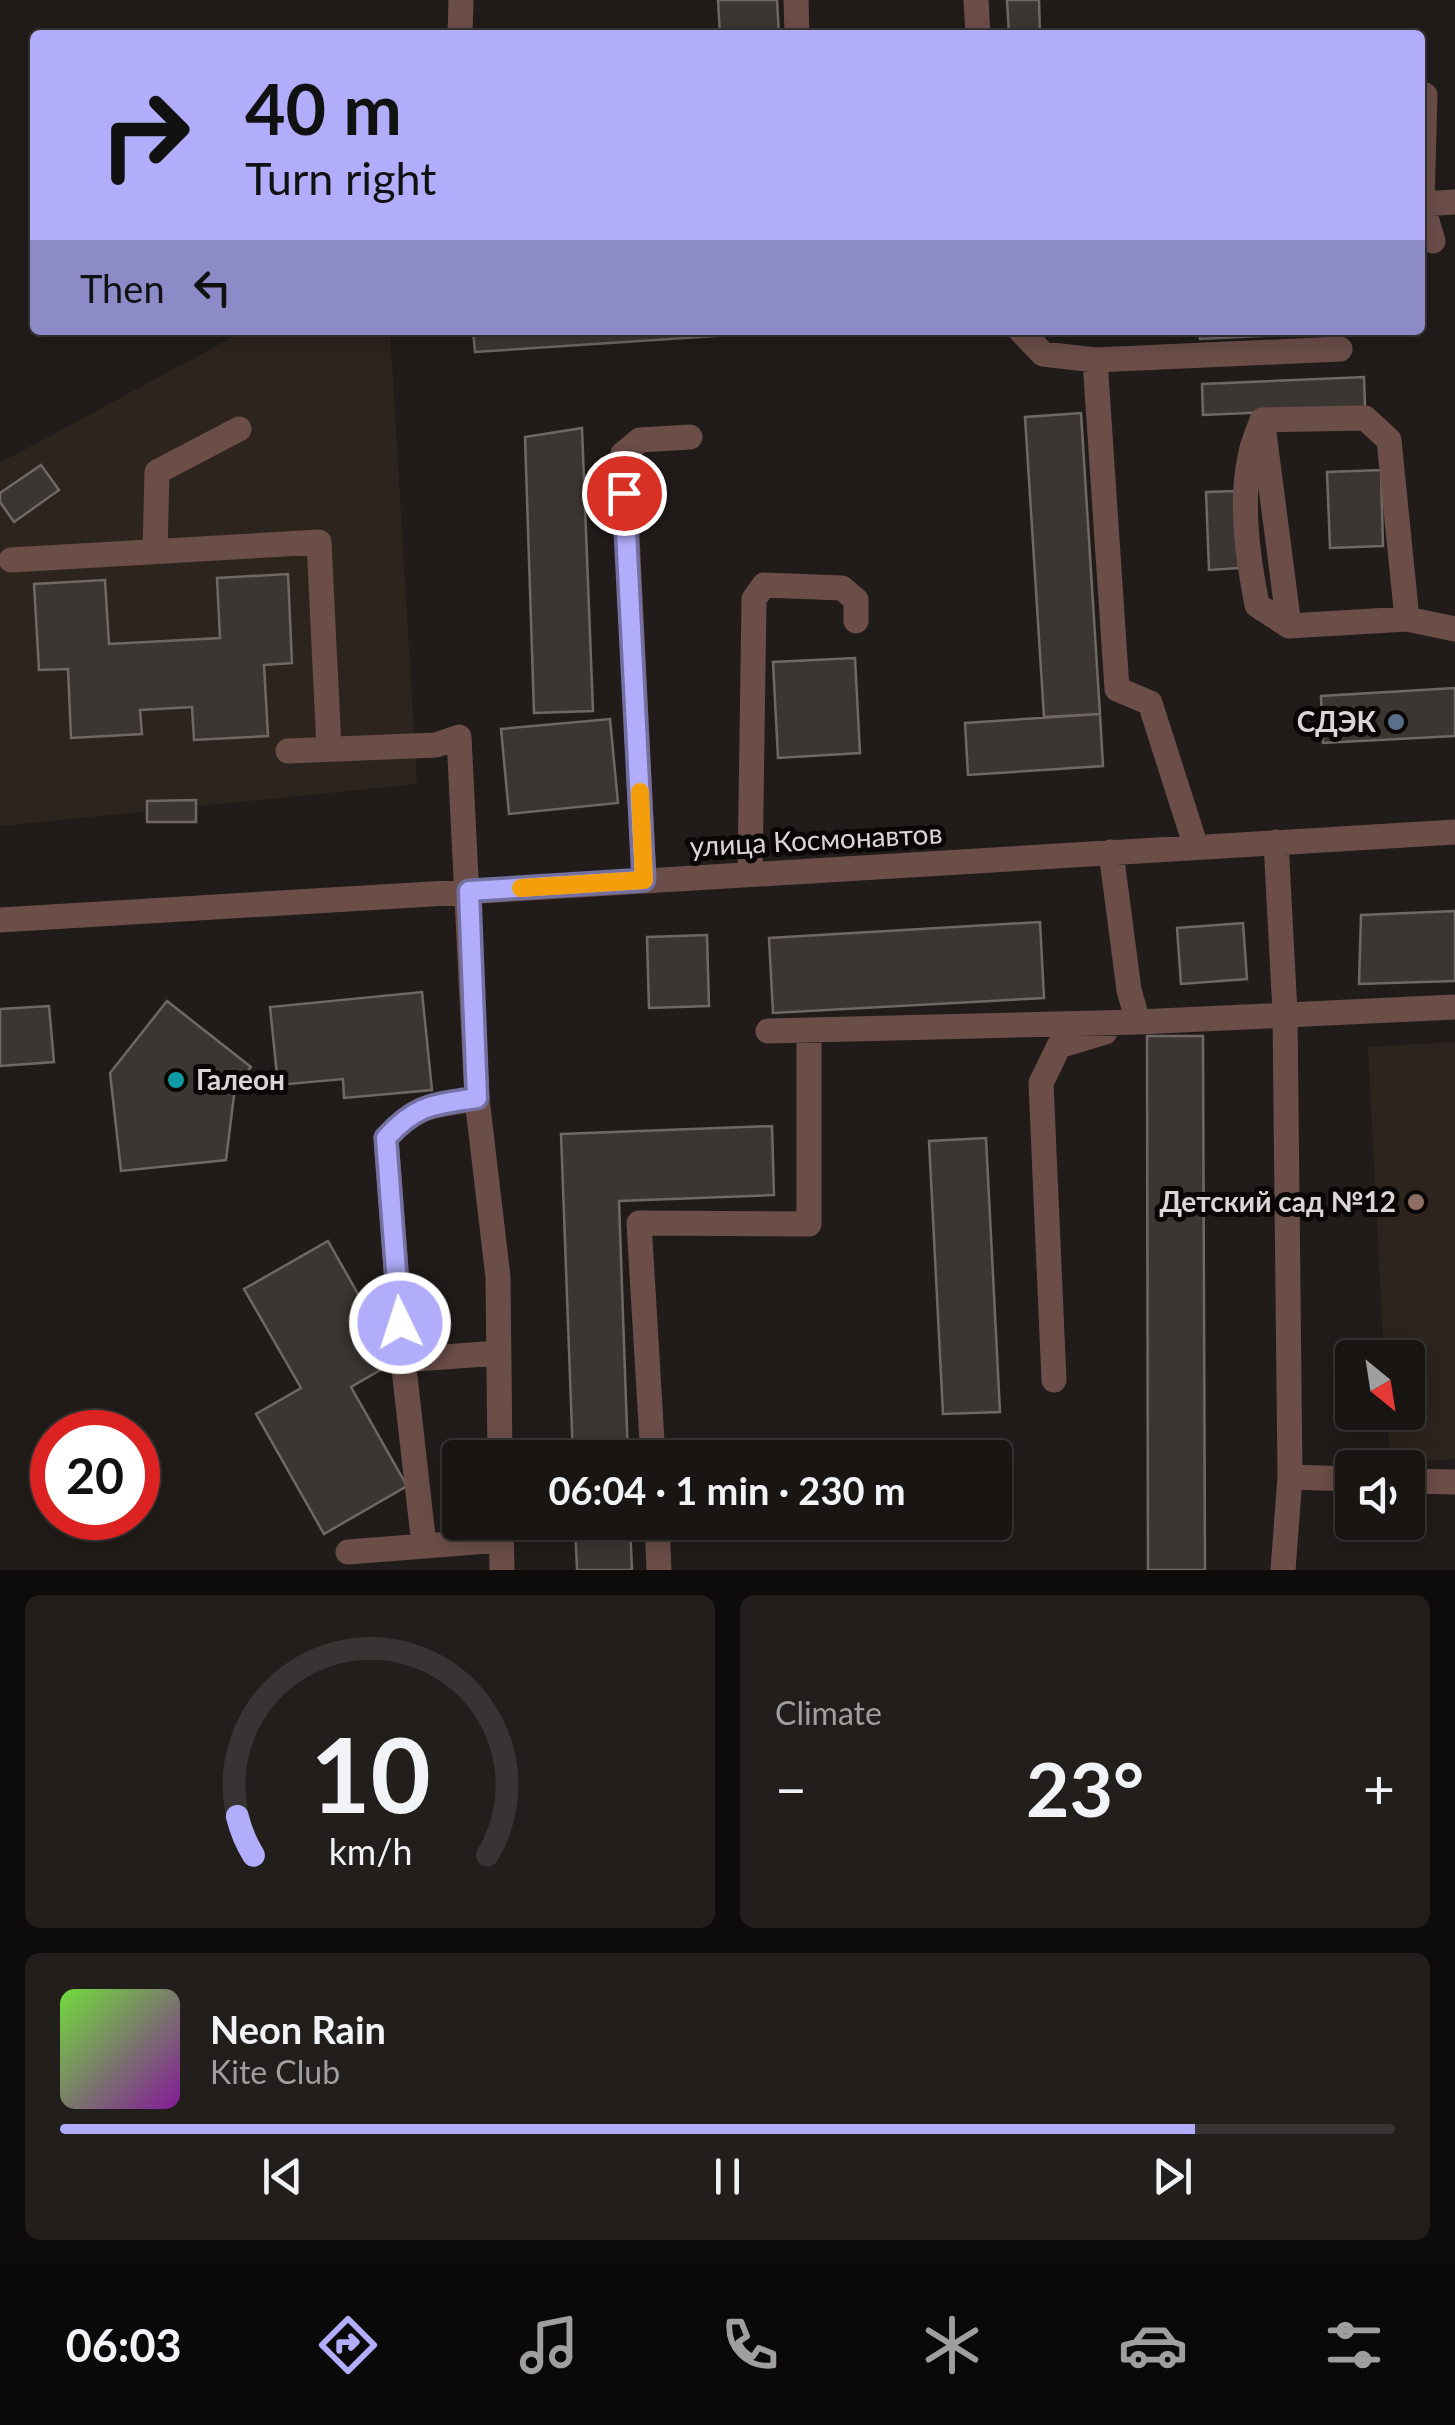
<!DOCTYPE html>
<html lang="en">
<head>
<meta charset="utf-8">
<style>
	body { margin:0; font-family:Lato,sans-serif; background:#221e1c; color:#f1f3f6; height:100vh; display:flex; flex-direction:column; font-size:38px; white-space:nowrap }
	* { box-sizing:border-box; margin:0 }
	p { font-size:32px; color:#9f9fa0 }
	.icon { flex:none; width:55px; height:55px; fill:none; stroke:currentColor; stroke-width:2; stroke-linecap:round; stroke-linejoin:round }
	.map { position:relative; height:1570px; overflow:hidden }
	.sheet { display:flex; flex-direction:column; gap:25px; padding:25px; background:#0e0c0a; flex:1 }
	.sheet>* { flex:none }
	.guide { position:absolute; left:30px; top:30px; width:1395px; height:305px; border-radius:10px; box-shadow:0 5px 25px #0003,0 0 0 2px #373433; background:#b1adfa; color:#111; overflow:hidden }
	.needle { width:65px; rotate:150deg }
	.buttons { position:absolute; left:1335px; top:1340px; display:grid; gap:20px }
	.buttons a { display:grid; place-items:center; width:90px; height:90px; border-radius:10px; background:#191513; box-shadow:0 5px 25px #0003,0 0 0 2px #373433; font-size:50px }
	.speed { position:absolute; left:30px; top:1410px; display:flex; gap:20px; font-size:50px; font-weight:700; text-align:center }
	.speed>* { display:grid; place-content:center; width:130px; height:130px; border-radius:50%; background:#191513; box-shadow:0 5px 25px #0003,0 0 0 2px #373433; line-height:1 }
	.speed .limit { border:15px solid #d22; background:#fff; color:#111 }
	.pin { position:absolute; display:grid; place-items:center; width:85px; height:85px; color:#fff; margin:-42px; border:5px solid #fff; border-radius:50%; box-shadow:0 2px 10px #0007 }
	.me { position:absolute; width:110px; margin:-55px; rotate:356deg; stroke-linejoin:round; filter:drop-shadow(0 0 8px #0008) }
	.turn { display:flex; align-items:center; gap:35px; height:210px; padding:0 50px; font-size:45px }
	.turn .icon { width:130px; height:130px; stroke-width:2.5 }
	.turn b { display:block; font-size:70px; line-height:85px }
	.then { display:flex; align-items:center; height:95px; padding:0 50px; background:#0003; gap:20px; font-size:38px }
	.big { font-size:75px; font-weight:700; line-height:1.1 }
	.sheet .card { flex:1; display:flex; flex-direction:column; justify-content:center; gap:15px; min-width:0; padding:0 35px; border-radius:15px; background:#221e1c }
	.sheet .dial { align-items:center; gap:0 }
	.dial svg { height:260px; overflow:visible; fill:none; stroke:#373433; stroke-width:7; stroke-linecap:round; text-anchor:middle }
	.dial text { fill:#f1f3f6; stroke:none }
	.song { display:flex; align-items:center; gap:30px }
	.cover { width:120px; height:120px; border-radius:15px; background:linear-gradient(135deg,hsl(100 70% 55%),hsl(290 70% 35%)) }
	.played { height:10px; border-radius:5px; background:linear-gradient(90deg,#b1adfa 85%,#373433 85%) }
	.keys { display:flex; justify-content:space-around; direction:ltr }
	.heat { display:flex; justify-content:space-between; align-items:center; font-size:55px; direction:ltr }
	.sheet .tiles { flex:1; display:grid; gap:25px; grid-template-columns:1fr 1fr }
	.card:last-child { grid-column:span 2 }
	.trip { position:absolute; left:442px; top:1440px; width:570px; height:100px; border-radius:10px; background:#191513; box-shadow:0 5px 25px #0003,0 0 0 2px #373433; font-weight:700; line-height:100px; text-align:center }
	.tab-bar { display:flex; height:160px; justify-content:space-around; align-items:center; background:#0a0808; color:#9f9fa0 }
	.tab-bar .icon { width:70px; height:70px }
	.tab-bar .selected { color:#b1adfa }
	.tab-bar b { font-size:45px; color:#f1f3f6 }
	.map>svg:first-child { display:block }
	.built { fill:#2e241e }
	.building { fill:#3c3633; stroke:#6f6864; stroke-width:2.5 }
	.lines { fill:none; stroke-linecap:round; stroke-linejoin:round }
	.minor { stroke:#6c4e49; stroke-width:25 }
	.route-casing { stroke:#7370a2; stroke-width:25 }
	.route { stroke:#b1adfa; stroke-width:18 }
	.slow { stroke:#f59e0b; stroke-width:18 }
	.service-dot { fill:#5c6f8a; stroke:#090706; stroke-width:4 }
	.culture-dot { fill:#0f9aa8; stroke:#090706; stroke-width:4 }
	.education-dot { fill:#8d6e63; stroke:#090706; stroke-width:4 }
	.labels { text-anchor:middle; stroke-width:10; stroke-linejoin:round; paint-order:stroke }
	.poi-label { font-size:28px; font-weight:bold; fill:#dad6d4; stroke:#090706; text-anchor:end }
	.street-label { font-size:28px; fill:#dad6d4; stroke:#090706 }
</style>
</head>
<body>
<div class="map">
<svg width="1455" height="1570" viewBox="0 0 1455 1570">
	<rect width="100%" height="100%" fill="#211c19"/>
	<path class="built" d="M 246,330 L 390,330 L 417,784 L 0,826 L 0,463 Z
		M 1455,1042 L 1455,1459 L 1390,1463 L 1387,1413 L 1408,1412 L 1408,1358 L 1384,1357 L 1368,1047 Z"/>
	<path class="building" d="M 718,0 L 777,0 L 779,35 L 720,35 Z
		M 1007,0 L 1039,0 L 1040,35 L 1009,35 Z
		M 473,330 L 806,330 L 475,352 Z
		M 1200,330 L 1363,330 L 1364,331 L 1200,339 Z
		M 1364,377 L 1365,408 L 1203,415 L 1202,384 Z
		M 1081,413 L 1100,714 L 1044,717 L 1025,417 Z
		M 582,428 L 593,711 L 534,713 L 525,437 Z
		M 41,465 L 59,490 L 14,522 L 0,502 L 0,493 Z
		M 1381,470 L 1383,546 L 1330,548 L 1327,472 Z
		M 1235,491 L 1239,568 L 1209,570 L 1206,492 Z
		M 288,574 L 292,663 L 264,665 L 268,736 L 194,740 L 192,707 L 140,710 L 142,734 L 71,738 L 68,669 L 39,670 L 34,584 L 105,580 L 109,644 L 220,638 L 217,578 Z
		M 855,658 L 860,753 L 778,758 L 773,662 Z
		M 1455,688 L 1455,736 L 1323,743 L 1321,696 Z
		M 1100,714 L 1103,766 L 968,775 L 965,723 Z
		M 610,719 L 618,803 L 509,814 L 501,729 Z
		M 196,800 L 196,822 L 147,822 L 147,801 Z
		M 1455,911 L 1455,981 L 1359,984 L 1361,915 Z
		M 1040,922 L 1044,998 L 773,1013 L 769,938 Z
		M 1243,923 L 1247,979 L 1181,984 L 1177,928 Z
		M 707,935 L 709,1006 L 649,1008 L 647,937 Z
		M 422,992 L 432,1090 L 344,1098 L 343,1079 L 278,1085 L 270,1007 Z
		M 167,1001 L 251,1067 L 235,1087 L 226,1160 L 121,1171 L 110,1073 Z
		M 49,1006 L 54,1062 L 0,1066 L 0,1009 Z
		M 1147,1036 L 1203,1036 L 1205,1570 L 1148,1570 Z
		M 772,1126 L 774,1195 L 619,1201 L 628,1458 L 573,1458 L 561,1134 Z
		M 986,1138 L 1000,1412 L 943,1414 L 929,1141 Z
		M 328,1241 L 396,1361 L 351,1387 L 407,1486 L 324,1534 L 256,1414 L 301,1388 L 244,1289 Z
		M 575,1522 L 630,1522 L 632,1570 L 577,1570 Z"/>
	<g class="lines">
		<path class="minor" d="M 796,0 L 797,35
			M 976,0 L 978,35
			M 460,35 L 461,0
			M 1425,95 L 1422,204 L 1433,241
			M 1422,204 L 1455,202
			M 1020,330 L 1043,354 L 1095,360 L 1340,349
			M 1095,360 L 1117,689 L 1150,703 L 1196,847
			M 1263,425 L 1289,626
			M 155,550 L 157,472 L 239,429
			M 11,560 L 319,542 L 329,748
			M 1407,619 L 1389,440 L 1365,418 L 1262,420 C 1258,432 1252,444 1250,457 C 1240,504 1248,558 1257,605 L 1289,626 L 1407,619 L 1455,629
			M 288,751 L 436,745 L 459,737 L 477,1099 L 498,1277 L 500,1458
			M 1276,842 L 1285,1013 L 1290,1477 L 1283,1570
			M 1111,852 L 1129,990 L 1138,1022
			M 750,874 L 754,599 L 764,585 L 842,588 L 856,600 L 856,621
			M 644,880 L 623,454 L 640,440 L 690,437
			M 0,920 L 1455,832
			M 768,1031 L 1138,1022 L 1455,1007
			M 403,1360 L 386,1138 C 417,1104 433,1105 477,1099
			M 1054,1380 L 1041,1083 L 1059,1046 L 1105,1032
			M 653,1458 L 639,1223 L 809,1224 L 809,1032
			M 1290,1477 L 1352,1479
			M 1408,1481 L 1455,1482
			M 501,1522 L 502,1570
			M 657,1522 L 659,1570
			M 424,1545 L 403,1360 L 498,1353
			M 348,1552 L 501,1540"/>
	</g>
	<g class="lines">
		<defs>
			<path id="route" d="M 400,1323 L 386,1138 C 417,1104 433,1105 477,1098 L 469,891 L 644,880 L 624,493"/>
		</defs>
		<use href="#route" class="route-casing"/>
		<use href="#route" class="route"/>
		<path class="slow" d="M 521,888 L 644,880 L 640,792"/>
	</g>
	<circle class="service-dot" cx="1396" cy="722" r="10"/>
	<circle class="culture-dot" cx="176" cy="1080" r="10"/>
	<circle class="education-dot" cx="1416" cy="1202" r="10"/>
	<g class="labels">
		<g class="poi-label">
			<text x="1376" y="732">СДЭК</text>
			<text x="196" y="1090" text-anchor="start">Галеон</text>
			<text x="1396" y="1212">Детский сад №12</text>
		</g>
		<g class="street-label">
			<text transform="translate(816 840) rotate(-3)" y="10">улица Космонавтов</text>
		</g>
	</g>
</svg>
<div class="buttons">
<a><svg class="needle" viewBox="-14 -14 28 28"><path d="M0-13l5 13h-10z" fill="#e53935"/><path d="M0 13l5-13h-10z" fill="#9f9fa0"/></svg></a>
<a><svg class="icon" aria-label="sound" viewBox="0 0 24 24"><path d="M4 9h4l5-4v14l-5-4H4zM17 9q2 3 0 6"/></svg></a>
</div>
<div class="speed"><div class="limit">20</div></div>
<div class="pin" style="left:624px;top:493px;background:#d93025"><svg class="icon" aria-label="arrive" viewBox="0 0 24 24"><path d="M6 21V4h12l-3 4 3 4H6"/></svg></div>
<svg class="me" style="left:400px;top:1323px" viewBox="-20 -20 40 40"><circle r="17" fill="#b1adfa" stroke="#fff" stroke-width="3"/><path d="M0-11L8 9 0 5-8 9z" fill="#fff"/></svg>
<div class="trip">06:04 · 1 min · 230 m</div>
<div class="guide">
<div class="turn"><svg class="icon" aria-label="right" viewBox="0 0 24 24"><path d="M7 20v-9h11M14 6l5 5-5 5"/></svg><div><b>40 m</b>Turn right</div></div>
<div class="then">Then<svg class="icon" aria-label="left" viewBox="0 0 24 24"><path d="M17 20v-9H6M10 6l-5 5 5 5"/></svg></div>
</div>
</div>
<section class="sheet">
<div class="tiles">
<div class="card dial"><svg viewBox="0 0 100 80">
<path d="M14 69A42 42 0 1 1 86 69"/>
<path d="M14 69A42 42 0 0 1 9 57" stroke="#b1adfa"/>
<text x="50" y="56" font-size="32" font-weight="700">10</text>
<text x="50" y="72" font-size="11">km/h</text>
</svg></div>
<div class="card"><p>Climate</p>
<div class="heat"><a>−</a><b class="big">23°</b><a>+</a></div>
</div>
<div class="card">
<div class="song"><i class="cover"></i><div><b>Neon Rain</b><p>Kite Club</p></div></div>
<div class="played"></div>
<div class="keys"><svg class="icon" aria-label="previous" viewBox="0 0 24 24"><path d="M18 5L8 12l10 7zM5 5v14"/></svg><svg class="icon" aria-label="pause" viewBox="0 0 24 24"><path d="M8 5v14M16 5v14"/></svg><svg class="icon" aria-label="next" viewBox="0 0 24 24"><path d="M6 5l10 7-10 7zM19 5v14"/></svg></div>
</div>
</div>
</section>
<nav class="tab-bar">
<b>06:03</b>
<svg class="icon selected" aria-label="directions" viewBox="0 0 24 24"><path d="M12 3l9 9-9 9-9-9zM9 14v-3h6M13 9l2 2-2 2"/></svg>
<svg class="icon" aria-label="music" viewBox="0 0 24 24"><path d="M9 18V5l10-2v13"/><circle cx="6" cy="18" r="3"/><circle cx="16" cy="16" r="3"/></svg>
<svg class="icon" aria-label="phone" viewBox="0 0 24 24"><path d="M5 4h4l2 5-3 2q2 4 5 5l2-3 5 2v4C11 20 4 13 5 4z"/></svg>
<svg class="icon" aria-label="climate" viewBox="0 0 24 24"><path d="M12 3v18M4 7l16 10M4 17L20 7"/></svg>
<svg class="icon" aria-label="car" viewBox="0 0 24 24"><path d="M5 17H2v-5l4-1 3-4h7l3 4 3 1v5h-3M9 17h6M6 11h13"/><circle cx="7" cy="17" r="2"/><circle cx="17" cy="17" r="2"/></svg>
<svg class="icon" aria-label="filters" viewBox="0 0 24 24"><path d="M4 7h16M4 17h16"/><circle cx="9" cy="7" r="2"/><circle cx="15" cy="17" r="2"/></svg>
</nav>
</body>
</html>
